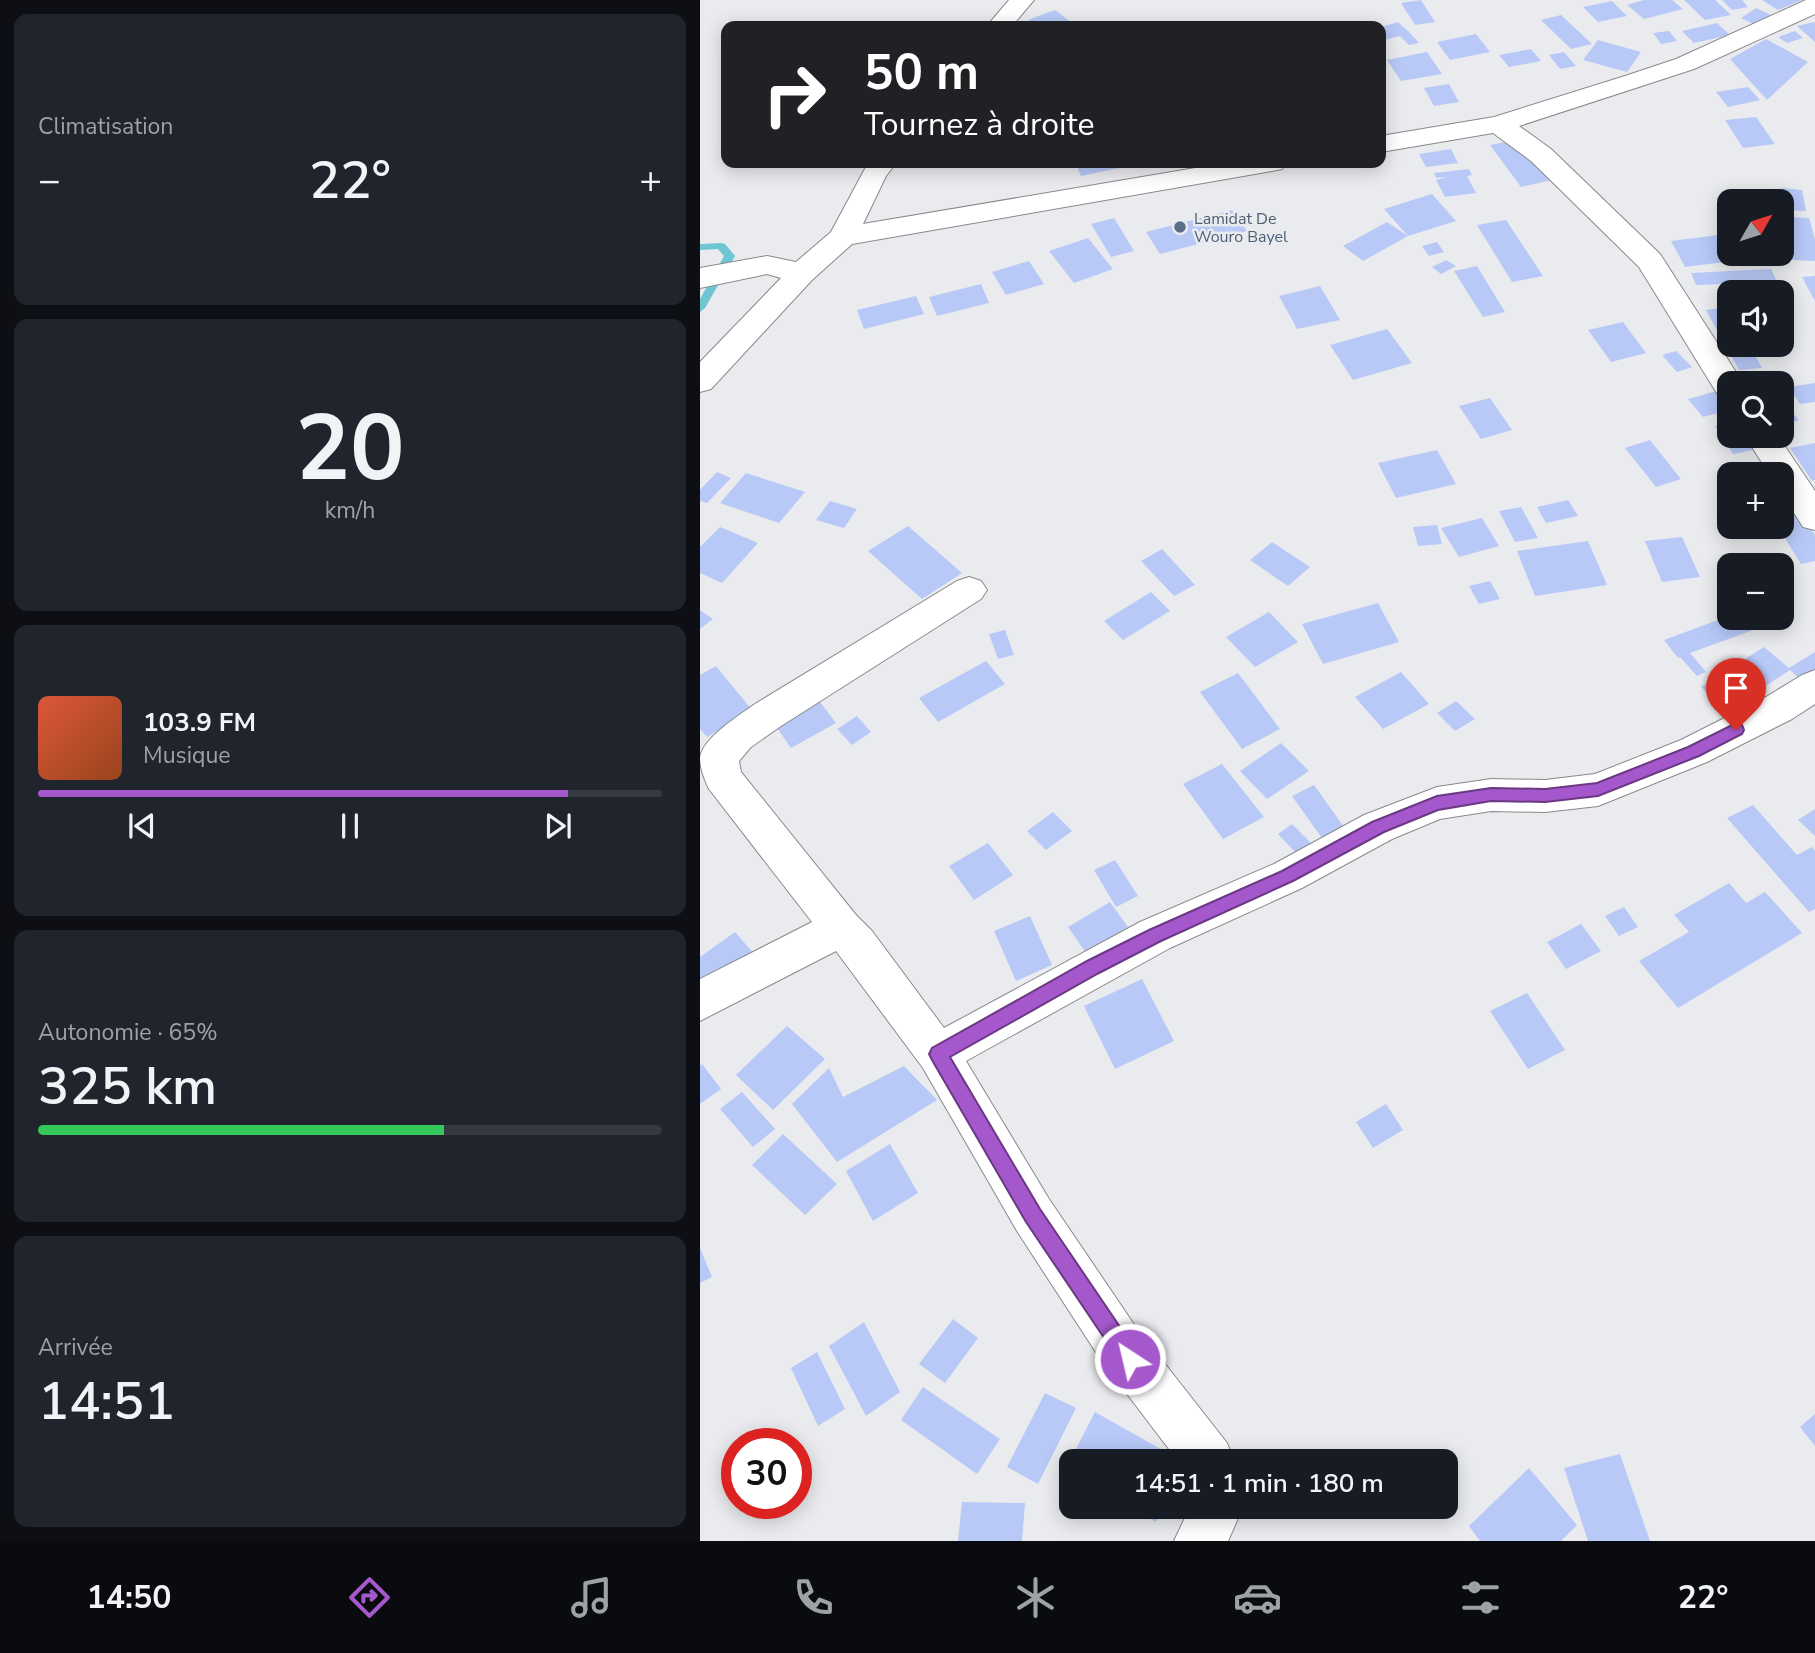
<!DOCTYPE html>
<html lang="fr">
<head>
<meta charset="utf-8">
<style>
	body { margin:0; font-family:"Nunito Sans",sans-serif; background:#20242c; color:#f1f3f6; height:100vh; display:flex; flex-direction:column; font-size:26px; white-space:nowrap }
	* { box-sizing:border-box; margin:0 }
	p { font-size:23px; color:#9ea1a6 }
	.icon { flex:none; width:38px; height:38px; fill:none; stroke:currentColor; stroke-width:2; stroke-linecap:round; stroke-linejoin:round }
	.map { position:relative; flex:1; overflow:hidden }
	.sheet { display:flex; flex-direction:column; gap:14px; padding:14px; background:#0d0f14; width:700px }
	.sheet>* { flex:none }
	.guide { position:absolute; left:21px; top:21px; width:665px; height:147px; border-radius:14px; box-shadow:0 4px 18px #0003; background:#202124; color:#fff; overflow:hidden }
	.needle { width:46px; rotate:51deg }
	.controls { position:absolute; left:1017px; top:189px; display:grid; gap:14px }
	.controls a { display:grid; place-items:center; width:77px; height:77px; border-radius:14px; background:#171b24; box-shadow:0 4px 18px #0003; font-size:35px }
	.speed { position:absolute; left:21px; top:1428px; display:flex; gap:14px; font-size:35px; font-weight:700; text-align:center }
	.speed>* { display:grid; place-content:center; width:91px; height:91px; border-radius:50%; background:#171b24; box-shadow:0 4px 18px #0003; line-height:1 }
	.speed .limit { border:10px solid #d22; background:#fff; color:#111 }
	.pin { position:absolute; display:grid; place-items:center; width:60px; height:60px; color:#fff; margin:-72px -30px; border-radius:50% 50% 50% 0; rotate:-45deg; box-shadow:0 0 7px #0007 }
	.pin .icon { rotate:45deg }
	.me { position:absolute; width:77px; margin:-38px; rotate:325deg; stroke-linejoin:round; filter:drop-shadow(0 0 5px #0008) }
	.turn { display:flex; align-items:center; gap:24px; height:147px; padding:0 28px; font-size:32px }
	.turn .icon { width:91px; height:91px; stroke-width:2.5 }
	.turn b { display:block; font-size:49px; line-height:60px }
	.big { font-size:52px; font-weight:600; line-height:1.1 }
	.sheet .card { flex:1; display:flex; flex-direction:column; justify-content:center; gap:10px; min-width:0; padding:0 24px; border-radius:14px; background:#20242c }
	.sheet .dial { align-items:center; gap:0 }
	.dial b { font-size:91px; line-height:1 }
	.song { display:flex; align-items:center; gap:21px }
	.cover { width:84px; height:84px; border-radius:10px; background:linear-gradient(135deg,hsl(10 70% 55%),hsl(20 70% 35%)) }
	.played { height:7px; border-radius:4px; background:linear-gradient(90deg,#a458cb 85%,#363941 85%) }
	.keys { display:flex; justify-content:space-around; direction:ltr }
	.heat { display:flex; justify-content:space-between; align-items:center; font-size:38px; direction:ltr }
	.charge { height:10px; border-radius:5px; background:linear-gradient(90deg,#34c759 65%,#363941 0) }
	.trip { position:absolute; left:359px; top:1449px; width:399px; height:70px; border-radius:14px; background:#171b24; box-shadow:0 4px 18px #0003; font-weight:600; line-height:70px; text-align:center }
	.tab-bar { display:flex; height:112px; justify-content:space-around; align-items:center; background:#090b0e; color:#9ea1a6 }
	.tab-bar .icon { width:49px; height:49px }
	.tab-bar .active { color:#a458cb }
	.tab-bar b { font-size:32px; color:#f1f3f6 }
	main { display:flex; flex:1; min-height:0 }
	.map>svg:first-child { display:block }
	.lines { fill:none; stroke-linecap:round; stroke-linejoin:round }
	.stream { fill:#6ec6d3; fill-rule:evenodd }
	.building { fill:#b8c9f8 }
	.street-casing { stroke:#88898b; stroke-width:2 }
	.street { fill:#fff; fill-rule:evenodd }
	.route { fill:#a458cb; stroke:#6b3984; stroke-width:2 }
	.service-dot { fill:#5c6f8a; stroke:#eaebee; stroke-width:2.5 }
	.labels { text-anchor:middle; stroke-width:5; stroke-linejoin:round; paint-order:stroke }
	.far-service-label { font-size:16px; fill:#4e5e75; stroke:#eaebee; text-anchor:start }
</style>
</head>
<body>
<main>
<section class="sheet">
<div class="card"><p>Climatisation</p>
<div class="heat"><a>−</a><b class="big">22°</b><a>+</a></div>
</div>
<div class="card dial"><b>20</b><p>km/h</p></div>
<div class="card">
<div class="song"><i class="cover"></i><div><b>103.9 FM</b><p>Musique</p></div></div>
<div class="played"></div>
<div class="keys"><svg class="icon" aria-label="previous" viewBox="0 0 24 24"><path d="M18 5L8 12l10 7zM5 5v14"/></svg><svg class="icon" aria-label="pause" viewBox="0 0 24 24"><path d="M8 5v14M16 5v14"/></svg><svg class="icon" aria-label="next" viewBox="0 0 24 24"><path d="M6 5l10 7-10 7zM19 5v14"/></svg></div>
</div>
<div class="card"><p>Autonomie · 65%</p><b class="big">325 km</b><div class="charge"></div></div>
<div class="card"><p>Arrivée</p><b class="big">14:51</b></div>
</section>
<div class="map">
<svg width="1115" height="1541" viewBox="0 0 1115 1541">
	<rect width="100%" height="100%" fill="#eaebee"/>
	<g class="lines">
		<path class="stream" d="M 21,243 L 25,244 L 35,256 L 5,308 L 0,312 L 0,299 L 24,256 L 18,249 L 0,250 L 0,244 Z"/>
	</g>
	<path class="building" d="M 721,0 L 735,22 L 715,25 L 701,3 Z
		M 944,0 L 972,0 L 983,9 L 944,19 L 927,5 Z
		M 984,0 L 1015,0 L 1031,15 L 1005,20 Z
		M 1022,0 L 1042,0 L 1048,7 L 1032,10 Z
		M 1062,0 L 1102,0 L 1078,10 Z
		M 912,1 L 927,16 L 898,22 L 883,7 Z
		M 1056,8 L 1071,15 L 1055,25 L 1041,18 Z
		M 355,10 L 376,26 L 336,26 L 328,20 Z
		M 861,15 L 892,44 L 871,49 L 841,20 Z
		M 698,22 L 710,33 L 719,43 L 709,45 L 700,36 L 681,41 L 681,27 Z
		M 1114,22 L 1115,23 L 1115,42 L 1097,26 Z
		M 1017,23 L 1030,35 L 994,43 L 982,31 Z
		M 969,31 L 977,41 L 961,44 L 953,33 Z
		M 1095,31 L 1103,38 L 1087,43 L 1078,37 Z
		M 776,34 L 790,52 L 750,60 L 737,42 Z
		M 1066,39 L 1108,62 L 1067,100 L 1030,59 Z
		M 898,40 L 941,52 L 927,72 L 883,60 Z
		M 831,49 L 841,61 L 809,67 L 799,55 Z
		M 727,52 L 742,74 L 701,81 L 687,60 Z
		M 864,52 L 876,66 L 860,69 L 849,55 Z
		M 749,84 L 759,102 L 734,106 L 724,88 Z
		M 1048,87 L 1060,100 L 1028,107 L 1016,92 Z
		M 1056,117 L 1075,144 L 1043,148 L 1025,120 Z
		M 821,139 L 852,180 L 821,187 L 790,145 Z
		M 751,149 L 758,163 L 726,167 L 719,154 Z
		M 383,163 L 439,163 L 439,164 L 381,176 L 376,164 Z
		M 769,169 L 772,175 L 767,176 L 776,193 L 745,197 L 736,180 L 747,177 L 736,178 L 734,173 Z
		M 1082,188 L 1102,190 L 1106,211 L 1086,210 Z
		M 732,194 L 756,221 L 708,236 L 684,209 Z
		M 532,210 L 547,231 L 460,254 L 446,232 Z
		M 1082,217 L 1109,218 L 1115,240 L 1115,261 L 1070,259 L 1069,254 L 1082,254 Z
		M 414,218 L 434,251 L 411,257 L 391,224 Z
		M 806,220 L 843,276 L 812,282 L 777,225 Z
		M 687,222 L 708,236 L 663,261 L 643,246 Z
		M 1018,235 L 1033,261 L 985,267 L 971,241 Z
		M 388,238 L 413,269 L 374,283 L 349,251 Z
		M 737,242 L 744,252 L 729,256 L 722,246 Z
		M 746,260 L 756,266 L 741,274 L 732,267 Z
		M 329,261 L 344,284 L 306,295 L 292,272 Z
		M 777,266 L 805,312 L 783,317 L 754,271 Z
		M 1071,269 L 1077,282 L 996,285 L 991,273 Z
		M 1115,276 L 1115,301 L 1102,277 Z
		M 281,284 L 289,303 L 237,316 L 229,297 Z
		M 620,286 L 640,320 L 597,329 L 579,296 Z
		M 216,296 L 224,314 L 164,329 L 157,310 Z
		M 1028,307 L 1029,345 L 1049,345 L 1062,368 L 1039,370 L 1006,310 Z
		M 923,322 L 946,353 L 911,362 L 888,330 Z
		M 687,329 L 712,363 L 653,380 L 630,345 Z
		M 976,351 L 992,367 L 977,372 L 962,355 Z
		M 1115,383 L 1115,402 L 1100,404 L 1089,387 Z
		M 1017,391 L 1029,406 L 1029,410 L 1003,417 L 988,399 Z
		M 790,398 L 812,430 L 781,439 L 759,406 Z
		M 1082,400 L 1099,420 L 1082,426 Z
		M 1029,423 L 1029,436 L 1049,436 L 1058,449 L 1033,454 L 1015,426 Z
		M 950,440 L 981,479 L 956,487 L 925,448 Z
		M 1115,443 L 1115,480 L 1112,481 L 1090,448 Z
		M 737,450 L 756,484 L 696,498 L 678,463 Z
		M 17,472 L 31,478 L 7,503 L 0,501 L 0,490 Z
		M 46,473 L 105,492 L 79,523 L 20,503 Z
		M 868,500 L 878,516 L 846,523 L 837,507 Z
		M 130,501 L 157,509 L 144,528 L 116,520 Z
		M 1097,505 L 1115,535 L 1115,561 L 1101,564 L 1078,527 L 1082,527 L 1082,507 Z
		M 821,507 L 838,538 L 815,542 L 799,511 Z
		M 782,518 L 799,546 L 759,557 L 741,528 Z
		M 737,525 L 742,544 L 718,546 L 713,527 Z
		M 208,526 L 262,573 L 222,599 L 168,551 Z
		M 20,527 L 58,543 L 22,583 L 0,573 L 0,547 Z
		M 982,537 L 1000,577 L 962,582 L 945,541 Z
		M 888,541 L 907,585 L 835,596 L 817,551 Z
		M 572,542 L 610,567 L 588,586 L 550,560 Z
		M 462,549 L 495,585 L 474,596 L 441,561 Z
		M 790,581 L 800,599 L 779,604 L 769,586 Z
		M 451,592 L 470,611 L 423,640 L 404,621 Z
		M 678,603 L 699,642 L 623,664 L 602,624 Z
		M 0,610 L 13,619 L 0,629 Z
		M 569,612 L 598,642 L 555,667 L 526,637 Z
		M 1029,616 L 1086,618 L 990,653 L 1006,672 L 997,676 L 980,657 L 978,658 L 964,640 Z
		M 305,630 L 314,655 L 298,659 L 289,634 Z
		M 1064,647 L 1089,668 L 1115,652 L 1115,674 L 1103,682 L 1090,670 L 1027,711 L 1001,687 Z
		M 286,661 L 305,684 L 238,722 L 219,698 Z
		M 16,666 L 52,710 L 7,737 L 0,729 L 0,675 Z
		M 701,672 L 729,704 L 683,729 L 655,697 Z
		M 538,673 L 580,729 L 542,749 L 500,692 Z
		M 114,694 L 136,723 L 91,748 L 70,718 Z
		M 756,701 L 775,719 L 755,731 L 737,713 Z
		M 157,716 L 171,732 L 152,745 L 137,729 Z
		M 581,743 L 609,771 L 567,799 L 540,771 Z
		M 522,764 L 564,817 L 523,839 L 483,784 Z
		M 614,785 L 646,830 L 624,841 L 592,796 Z
		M 1053,805 L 1097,855 L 1112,847 L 1115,851 L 1115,909 L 1109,912 L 1027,818 Z
		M 1115,809 L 1115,836 L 1098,820 Z
		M 353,812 L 372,831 L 346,850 L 327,831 Z
		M 592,824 L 611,843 L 596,853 L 578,834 Z
		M 288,843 L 313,875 L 274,900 L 249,866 Z
		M 415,860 L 438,896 L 416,907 L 394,870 Z
		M 1029,883 L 1046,903 L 1065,892 L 1102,933 L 978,1008 L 939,961 L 989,932 L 974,915 Z
		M 410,902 L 428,927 L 386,953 L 368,927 Z
		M 924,907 L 938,927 L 919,936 L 905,916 Z
		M 330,916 L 352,965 L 316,981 L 294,931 Z
		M 881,924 L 901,951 L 866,969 L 847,942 Z
		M 35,932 L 56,956 L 0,997 L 0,957 Z
		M 442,979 L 474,1041 L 415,1069 L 384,1006 Z
		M 827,993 L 865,1050 L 828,1069 L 790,1011 Z
		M 87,1026 L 125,1059 L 73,1110 L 36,1075 Z
		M 2,1064 L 21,1089 L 0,1104 L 0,1066 Z
		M 204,1066 L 237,1100 L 137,1162 L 92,1104 L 129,1068 L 143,1097 Z
		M 42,1092 L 75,1129 L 53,1147 L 20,1109 Z
		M 686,1104 L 703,1130 L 673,1148 L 656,1122 Z
		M 83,1134 L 137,1184 L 105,1215 L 52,1165 Z
		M 190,1144 L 218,1193 L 173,1221 L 146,1171 Z
		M 0,1248 L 12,1277 L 0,1283 Z
		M 253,1319 L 278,1338 L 245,1383 L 219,1364 Z
		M 164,1322 L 200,1392 L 166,1416 L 129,1346 Z
		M 117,1352 L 145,1409 L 118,1426 L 91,1368 Z
		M 223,1387 L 300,1439 L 277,1474 L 201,1420 Z
		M 345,1393 L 376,1408 L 338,1484 L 307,1467 Z
		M 395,1412 L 482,1461 L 371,1461 L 371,1471 L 366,1468 Z
		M 1115,1414 L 1115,1446 L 1100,1427 Z
		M 920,1454 L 950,1541 L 888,1541 L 864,1468 Z
		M 829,1468 L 877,1525 L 861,1541 L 780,1541 L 769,1526 Z
		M 262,1502 L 325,1503 L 322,1541 L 258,1541 Z
		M 431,1507 L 463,1507 L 456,1522 Z"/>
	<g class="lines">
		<defs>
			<path id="street" d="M 309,0 L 334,0 L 312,26 L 287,26 Z
				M 1106,0 L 1115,0 L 1115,14 L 994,69 L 819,126 L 851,149 L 960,254 L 1043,383 L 1029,383 L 1029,398 L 1018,395 L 939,267 L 831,161 L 793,133 L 681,152 L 681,136 L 794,117 L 925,76 L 976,59 Z
				M 168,163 L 196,163 L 186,176 L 163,224 L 525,163 L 586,163 L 582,169 L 572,171 L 152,244 L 112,280 L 11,389 L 0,392 L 0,362 L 81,278 L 67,274 L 0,288 L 0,268 L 67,256 L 96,262 L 131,232 Z
				M 1045,436 L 1078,436 L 1115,491 L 1115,530 L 1103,527 L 1082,494 L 1082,474 L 1069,474 Z
				M 269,577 L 281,581 L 287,590 L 281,599 L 81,726 L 51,747 L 39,761 L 41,772 L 156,915 L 172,931 L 244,1028 L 440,922 L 574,864 L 664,815 L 737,787 L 791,779 L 845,780 L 895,774 L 981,740 L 1066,697 L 1102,675 L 1115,670 L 1115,704 L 1092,719 L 1007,762 L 898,806 L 845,812 L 791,811 L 740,819 L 692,839 L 602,888 L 470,948 L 266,1061 L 349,1199 L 433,1323 L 527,1443 L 534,1461 L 478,1461 L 399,1357 L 317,1231 L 223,1068 L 136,951 L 0,1021 L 0,979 L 112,922 L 9,789 C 5,781 0,768 0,758 C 2,738 40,715 55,704 L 257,581 Z
				M 490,1507 L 543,1507 L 528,1541 L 474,1541 Z"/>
		</defs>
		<use href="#street" class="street-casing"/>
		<use href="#street" class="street"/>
	</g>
	<path class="route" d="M 1036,723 L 1042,725 L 1044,730 L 1042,734 L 999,756 L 898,796 L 845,802 L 791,801 L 738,810 L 684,832 L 593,881 L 461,941 L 399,973 L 250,1057 L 340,1209 L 437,1352 L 440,1359 L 437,1366 L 430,1369 L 423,1366 L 326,1222 L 232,1060 L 229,1054 L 232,1048 L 387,961 L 449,930 L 582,871 L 672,822 L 737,796 L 791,788 L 845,789 L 897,783 L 988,747 Z"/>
	<circle class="service-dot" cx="480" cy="227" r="7"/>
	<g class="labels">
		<g class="far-service-label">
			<text x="494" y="224">Lamidat De<tspan x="494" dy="18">Wouro Bayel</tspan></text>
		</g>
	</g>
</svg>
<div class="controls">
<a><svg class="needle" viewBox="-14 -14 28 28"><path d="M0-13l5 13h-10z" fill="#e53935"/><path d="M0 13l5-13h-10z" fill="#9ea1a6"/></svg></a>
<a><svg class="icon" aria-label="sound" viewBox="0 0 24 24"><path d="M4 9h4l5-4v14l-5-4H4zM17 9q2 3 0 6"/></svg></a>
<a><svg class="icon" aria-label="search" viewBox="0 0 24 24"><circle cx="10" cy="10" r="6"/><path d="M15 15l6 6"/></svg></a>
<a>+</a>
<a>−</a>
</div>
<div class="speed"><div class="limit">30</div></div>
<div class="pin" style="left:1036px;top:730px;background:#d93025"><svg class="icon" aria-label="arrive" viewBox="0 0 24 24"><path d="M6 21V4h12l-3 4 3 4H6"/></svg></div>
<svg class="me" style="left:430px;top:1359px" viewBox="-20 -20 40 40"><circle r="17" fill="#a458cb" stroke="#fff" stroke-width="3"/><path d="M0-11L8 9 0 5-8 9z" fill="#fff"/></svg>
<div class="trip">14:51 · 1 min · 180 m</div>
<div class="guide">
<div class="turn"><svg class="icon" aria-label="right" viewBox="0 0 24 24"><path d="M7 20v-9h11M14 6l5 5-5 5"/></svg><div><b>50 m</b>Tournez à droite</div></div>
</div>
</div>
</main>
<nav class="tab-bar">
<b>14:50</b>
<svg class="icon active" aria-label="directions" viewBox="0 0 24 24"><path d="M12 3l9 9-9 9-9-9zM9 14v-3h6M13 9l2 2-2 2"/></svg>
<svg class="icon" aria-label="music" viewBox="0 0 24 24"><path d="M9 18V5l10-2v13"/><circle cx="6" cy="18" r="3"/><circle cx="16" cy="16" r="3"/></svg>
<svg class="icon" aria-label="phone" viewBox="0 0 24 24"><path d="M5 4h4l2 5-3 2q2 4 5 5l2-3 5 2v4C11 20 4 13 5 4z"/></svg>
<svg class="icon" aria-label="climate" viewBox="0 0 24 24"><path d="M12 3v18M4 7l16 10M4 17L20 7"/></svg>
<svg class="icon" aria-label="car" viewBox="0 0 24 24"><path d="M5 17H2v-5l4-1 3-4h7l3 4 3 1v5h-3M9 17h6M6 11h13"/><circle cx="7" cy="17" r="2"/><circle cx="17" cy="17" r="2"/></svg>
<svg class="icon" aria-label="filters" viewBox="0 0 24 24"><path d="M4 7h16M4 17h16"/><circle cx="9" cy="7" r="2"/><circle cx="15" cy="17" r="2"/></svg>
<b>22°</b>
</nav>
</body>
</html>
